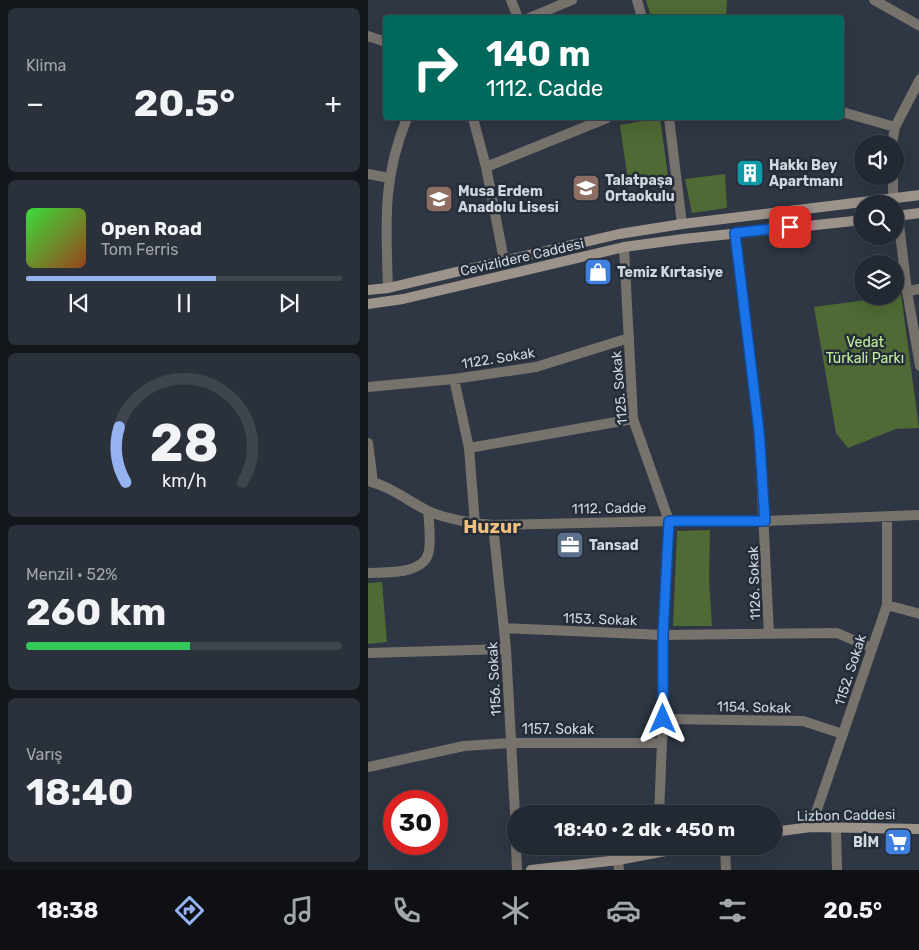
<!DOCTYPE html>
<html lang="tr">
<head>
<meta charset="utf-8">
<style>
	body { margin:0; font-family:Rubik,sans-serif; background:#2a313a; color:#f1f3f6; height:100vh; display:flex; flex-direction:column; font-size:19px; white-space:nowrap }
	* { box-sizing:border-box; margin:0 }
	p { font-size:16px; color:#a2a6ac }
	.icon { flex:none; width:28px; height:28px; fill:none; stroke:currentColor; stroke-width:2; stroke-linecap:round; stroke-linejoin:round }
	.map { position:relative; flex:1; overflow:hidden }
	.side { display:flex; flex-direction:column; gap:8px; padding:8px; background:#13171c; width:368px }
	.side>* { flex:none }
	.top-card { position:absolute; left:15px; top:15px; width:461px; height:105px; border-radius:5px; box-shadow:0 5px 20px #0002,0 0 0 1px #3f454d; background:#00695c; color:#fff; overflow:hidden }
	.controls { position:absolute; left:486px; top:135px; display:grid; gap:10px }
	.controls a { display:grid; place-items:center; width:50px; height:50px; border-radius:50%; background:#222932; box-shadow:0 5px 20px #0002,0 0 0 1px #3f454d; font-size:25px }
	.speed { position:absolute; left:15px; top:790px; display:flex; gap:10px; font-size:25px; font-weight:700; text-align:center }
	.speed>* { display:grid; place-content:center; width:65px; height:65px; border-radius:50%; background:#222932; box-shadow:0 5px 20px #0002,0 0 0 1px #3f454d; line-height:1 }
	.speed .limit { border:8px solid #d22; background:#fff; color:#111 }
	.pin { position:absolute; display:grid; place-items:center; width:42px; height:42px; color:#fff; margin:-21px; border-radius:10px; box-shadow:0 2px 8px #0006 }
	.me { position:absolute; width:55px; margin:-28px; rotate:0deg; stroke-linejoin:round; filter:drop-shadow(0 0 4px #0008) }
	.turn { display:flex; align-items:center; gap:18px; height:105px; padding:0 20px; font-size:22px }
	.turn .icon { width:65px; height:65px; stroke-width:2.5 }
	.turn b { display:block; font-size:35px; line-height:42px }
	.big { font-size:38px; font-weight:700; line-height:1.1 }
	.side .card { flex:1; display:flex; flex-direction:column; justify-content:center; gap:8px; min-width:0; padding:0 18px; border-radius:8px; background:#2a313a }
	.side .dial { align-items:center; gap:0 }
	.dial svg { height:130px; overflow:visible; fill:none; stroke:#3f454d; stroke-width:7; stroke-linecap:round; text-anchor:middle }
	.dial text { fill:#f1f3f6; stroke:none }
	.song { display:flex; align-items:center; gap:15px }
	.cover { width:60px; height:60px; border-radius:8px; background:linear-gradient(135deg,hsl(120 70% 55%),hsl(20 70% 35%)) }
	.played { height:5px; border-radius:2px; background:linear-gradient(90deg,#95b2f1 60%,#3f454d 60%) }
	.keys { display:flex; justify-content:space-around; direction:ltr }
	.heat { display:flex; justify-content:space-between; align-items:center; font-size:28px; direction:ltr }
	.charge { height:8px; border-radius:4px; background:linear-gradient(90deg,#34c759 52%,#3f454d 0) }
	.trip { position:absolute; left:139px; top:805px; width:275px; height:50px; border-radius:25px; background:#222932; box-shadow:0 5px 20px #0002,0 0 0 1px #3f454d; font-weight:700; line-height:50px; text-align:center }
	.menu { display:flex; height:80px; justify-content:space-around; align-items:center; background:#0e1014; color:#a2a6ac }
	.menu .icon { width:35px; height:35px }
	.menu .on { color:#95b2f1 }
	.menu b { font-size:22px; color:#f1f3f6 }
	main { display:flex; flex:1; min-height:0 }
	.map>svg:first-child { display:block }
	.green { fill:#4f6a34 }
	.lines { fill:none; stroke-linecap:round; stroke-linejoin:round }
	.street { stroke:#78726d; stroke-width:10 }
	.secondary { stroke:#9c938b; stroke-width:10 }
	.route-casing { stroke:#114b97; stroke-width:12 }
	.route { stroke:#1a73e8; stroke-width:9 }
	.labels { text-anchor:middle; stroke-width:5; stroke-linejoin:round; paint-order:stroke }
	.poi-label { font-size:14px; font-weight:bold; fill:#d1d7df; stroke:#242d38; text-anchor:start }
	.street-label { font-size:14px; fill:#d1d7df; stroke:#242d38 }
	.park-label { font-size:14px; fill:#c4f19c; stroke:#242d38 }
	.district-label { font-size:19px; font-weight:bold; fill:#f2bf7f; stroke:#242d38 }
</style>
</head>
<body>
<main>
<section class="side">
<div class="card"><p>Klima</p>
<div class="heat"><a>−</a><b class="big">20.5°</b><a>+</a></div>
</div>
<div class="card">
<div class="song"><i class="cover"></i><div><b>Open Road</b><p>Tom Ferris</p></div></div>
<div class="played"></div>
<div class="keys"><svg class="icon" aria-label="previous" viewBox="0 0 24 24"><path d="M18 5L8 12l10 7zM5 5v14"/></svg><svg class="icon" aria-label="pause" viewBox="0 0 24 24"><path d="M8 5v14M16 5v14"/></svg><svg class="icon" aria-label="next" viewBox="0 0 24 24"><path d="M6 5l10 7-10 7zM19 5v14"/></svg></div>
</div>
<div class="card dial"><svg viewBox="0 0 100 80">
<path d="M14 69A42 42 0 1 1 86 69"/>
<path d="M14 69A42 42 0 0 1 10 35" stroke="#95b2f1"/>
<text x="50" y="56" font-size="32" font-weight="700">28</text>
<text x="50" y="72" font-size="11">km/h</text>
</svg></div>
<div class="card"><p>Menzil · 52%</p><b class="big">260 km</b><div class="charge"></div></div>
<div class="card"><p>Varış</p><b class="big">18:40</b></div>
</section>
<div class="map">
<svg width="552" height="870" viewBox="0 0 552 870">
	<rect width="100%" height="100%" fill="#2e3743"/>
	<path class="green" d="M 278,0 L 359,0 L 358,17 L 283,17 Z
		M 292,118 L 301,183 L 261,188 L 252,125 Z
		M 357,174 L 359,208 L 324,213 L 317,179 Z
		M 533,294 L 551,428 L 528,429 L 480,448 L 468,433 L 446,307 L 528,296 L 528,295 Z
		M 342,530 L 341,580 L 344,626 L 305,626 L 309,531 Z
		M 14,582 L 19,642 L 0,644 L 0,583 Z"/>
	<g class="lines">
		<path class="street" d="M 143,0 L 150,18
			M 269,0 L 274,18
			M 506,0 L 552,26
			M 161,18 L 204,0
			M 0,36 L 18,42
			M 474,112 L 527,127
			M 105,118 L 118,167 L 136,260
			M 301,118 L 314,224
			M 524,144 L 527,127 L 552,79
			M 118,167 L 239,118
			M 0,174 L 21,178
			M 525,176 L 525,198
			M 530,216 L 539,291 L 552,366
			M 367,233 L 391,431 L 401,634
			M 256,247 L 265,419 L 301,521 L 295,635 L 295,719 L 291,814
			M 20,288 C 18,224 14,179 39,118
			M 539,291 L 552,289
			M 86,379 L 101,448 L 107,524
			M 0,387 L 86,379 L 168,367 L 261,338
			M 0,443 L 5,482
			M 101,448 L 265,419
			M 0,481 C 22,486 40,501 60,511 C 80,520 104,523 125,525 L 301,521 L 397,521 L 552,515
			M 125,525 L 138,649 L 148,832
			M 0,573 C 19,572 58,575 61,550 C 63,538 61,523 60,511
			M 519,605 L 552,614
			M 137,628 L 295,635 L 469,633 L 504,648
			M 0,653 L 138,649
			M 295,719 L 435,721 L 475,734
			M 0,767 L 96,746 L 143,743 L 293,743
			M 443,827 L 519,605 L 519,517
			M 468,827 L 469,870
			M 148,846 L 149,870
			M 357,846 L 358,870
			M 250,860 L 251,870"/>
		<path class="secondary" d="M 528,216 L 552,213
			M 0,290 L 20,288 L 251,234 L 314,224 L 552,195
			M 0,304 L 35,299 L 256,247 L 315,239 L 495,220
			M 405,832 L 443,827 L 552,829
			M 163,870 L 250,860 L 324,846"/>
	</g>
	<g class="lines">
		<defs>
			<path id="route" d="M 295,719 L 295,635 L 301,521 L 397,521 L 391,431 L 367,233 L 422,227"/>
		</defs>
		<use href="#route" class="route-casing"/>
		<use href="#route" class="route"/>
	</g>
	<defs>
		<symbol id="building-square" viewBox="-11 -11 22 22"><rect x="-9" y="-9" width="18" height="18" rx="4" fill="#0f9aa8" stroke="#242d38"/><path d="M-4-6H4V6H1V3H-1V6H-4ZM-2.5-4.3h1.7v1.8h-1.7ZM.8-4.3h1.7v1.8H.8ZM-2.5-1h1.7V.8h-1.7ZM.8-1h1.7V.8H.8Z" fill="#fff"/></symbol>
		<symbol id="school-square" viewBox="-11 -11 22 22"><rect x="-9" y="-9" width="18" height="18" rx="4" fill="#8d6e63" stroke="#242d38"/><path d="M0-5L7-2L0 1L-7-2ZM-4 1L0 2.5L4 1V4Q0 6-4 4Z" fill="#fff"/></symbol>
		<symbol id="shop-square" viewBox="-11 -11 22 22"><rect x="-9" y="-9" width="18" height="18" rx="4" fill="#3f7fe0" stroke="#242d38"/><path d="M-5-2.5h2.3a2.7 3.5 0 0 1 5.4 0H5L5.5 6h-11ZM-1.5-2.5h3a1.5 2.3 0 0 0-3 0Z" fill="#fff"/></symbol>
		<symbol id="office-square" viewBox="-11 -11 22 22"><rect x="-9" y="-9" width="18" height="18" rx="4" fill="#5c6f8a" stroke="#242d38"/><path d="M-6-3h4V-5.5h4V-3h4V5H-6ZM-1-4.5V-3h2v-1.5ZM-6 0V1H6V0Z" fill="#fff"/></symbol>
		<symbol id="supermarket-square" viewBox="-11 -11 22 22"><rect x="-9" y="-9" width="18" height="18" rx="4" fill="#3f7fe0" stroke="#242d38"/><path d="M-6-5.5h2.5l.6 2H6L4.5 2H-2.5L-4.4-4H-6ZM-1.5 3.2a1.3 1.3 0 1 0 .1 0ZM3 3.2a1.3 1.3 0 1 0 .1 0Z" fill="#fff"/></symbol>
	</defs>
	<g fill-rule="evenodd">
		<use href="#building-square" x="366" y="157" width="32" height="32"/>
		<use href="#school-square" x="202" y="172" width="32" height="32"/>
		<use href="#school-square" x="55" y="183" width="32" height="32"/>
		<use href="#shop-square" x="214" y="256" width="32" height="32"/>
		<use href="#office-square" x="186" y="529" width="32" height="32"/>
		<use href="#supermarket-square" x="514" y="826" width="32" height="32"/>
	</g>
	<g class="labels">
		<g class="poi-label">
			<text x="401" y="170">Hakkı Bey<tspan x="401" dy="16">Apartmanı</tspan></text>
			<text x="237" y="185">Talatpaşa<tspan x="237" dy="16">Ortaokulu</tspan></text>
			<text x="90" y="196">Musa Erdem<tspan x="90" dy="16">Anadolu Lisesi</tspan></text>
			<text x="249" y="277">Temiz Kırtasiye</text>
			<text x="221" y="550">Tansad</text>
			<text x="511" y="847" text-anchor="end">BİM</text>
		</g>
		<g class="street-label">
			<text transform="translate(154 257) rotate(-13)" y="5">Cevizlidere Caddesi</text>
			<text transform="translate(130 358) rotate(-9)" y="5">1122. Sokak</text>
			<text transform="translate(251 388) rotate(-95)" y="5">1125. Sokak</text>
			<text transform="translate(241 508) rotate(-1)" y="5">1112. Cadde</text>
			<text transform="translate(386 583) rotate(-92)" y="5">1126. Sokak</text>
			<text transform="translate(232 619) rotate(2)" y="5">1153. Sokak</text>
			<text transform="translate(482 670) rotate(-72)" y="5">1152. Sokak</text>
			<text transform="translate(126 679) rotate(-93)" y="5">1156. Sokak</text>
			<text transform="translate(386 707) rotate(1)" y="5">1154. Sokak</text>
			<text x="190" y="734">1157. Sokak</text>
			<text transform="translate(478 815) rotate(-1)" y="5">Lizbon Caddesi</text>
		</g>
		<g class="park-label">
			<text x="497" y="347">Vedat<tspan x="497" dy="16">Türkali Parkı</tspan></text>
		</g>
		<g class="district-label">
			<text x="124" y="533">Huzur</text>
		</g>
	</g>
</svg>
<div class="controls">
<a><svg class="icon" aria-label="sound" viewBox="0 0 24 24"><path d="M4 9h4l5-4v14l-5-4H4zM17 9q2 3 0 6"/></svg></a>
<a><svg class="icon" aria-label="search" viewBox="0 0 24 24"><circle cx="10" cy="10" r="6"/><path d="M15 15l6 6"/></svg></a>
<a><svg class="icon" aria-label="layers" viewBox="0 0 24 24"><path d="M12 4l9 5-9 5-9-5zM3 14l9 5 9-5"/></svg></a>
</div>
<div class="speed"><div class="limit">30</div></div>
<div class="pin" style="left:422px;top:227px;background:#d93025"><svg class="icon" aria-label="arrive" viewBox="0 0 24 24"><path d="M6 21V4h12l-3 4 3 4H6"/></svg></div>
<svg class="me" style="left:295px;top:719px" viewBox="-20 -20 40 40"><path d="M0-17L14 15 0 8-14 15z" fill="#1a73e8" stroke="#fff" stroke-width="4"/></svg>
<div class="trip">18:40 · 2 dk · 450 m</div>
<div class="top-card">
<div class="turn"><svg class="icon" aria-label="right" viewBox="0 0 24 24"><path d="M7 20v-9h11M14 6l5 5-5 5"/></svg><div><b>140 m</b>1112. Cadde</div></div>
</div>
</div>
</main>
<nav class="menu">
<b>18:38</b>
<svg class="icon on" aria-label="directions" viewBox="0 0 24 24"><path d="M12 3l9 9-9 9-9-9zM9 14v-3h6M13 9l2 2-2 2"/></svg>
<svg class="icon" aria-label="music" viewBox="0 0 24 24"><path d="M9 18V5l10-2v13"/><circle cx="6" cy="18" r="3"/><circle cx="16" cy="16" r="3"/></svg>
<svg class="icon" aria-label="phone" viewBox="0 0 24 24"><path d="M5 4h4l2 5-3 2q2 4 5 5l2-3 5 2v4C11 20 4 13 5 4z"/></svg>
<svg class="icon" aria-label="climate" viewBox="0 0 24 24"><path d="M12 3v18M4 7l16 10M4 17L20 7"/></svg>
<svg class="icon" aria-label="car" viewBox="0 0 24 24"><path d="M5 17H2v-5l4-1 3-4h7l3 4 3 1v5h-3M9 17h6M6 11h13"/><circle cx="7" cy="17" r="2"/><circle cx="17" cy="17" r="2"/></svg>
<svg class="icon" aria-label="filters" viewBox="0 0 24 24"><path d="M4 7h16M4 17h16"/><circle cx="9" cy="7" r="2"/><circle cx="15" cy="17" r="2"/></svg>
<b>20.5°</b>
</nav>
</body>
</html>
